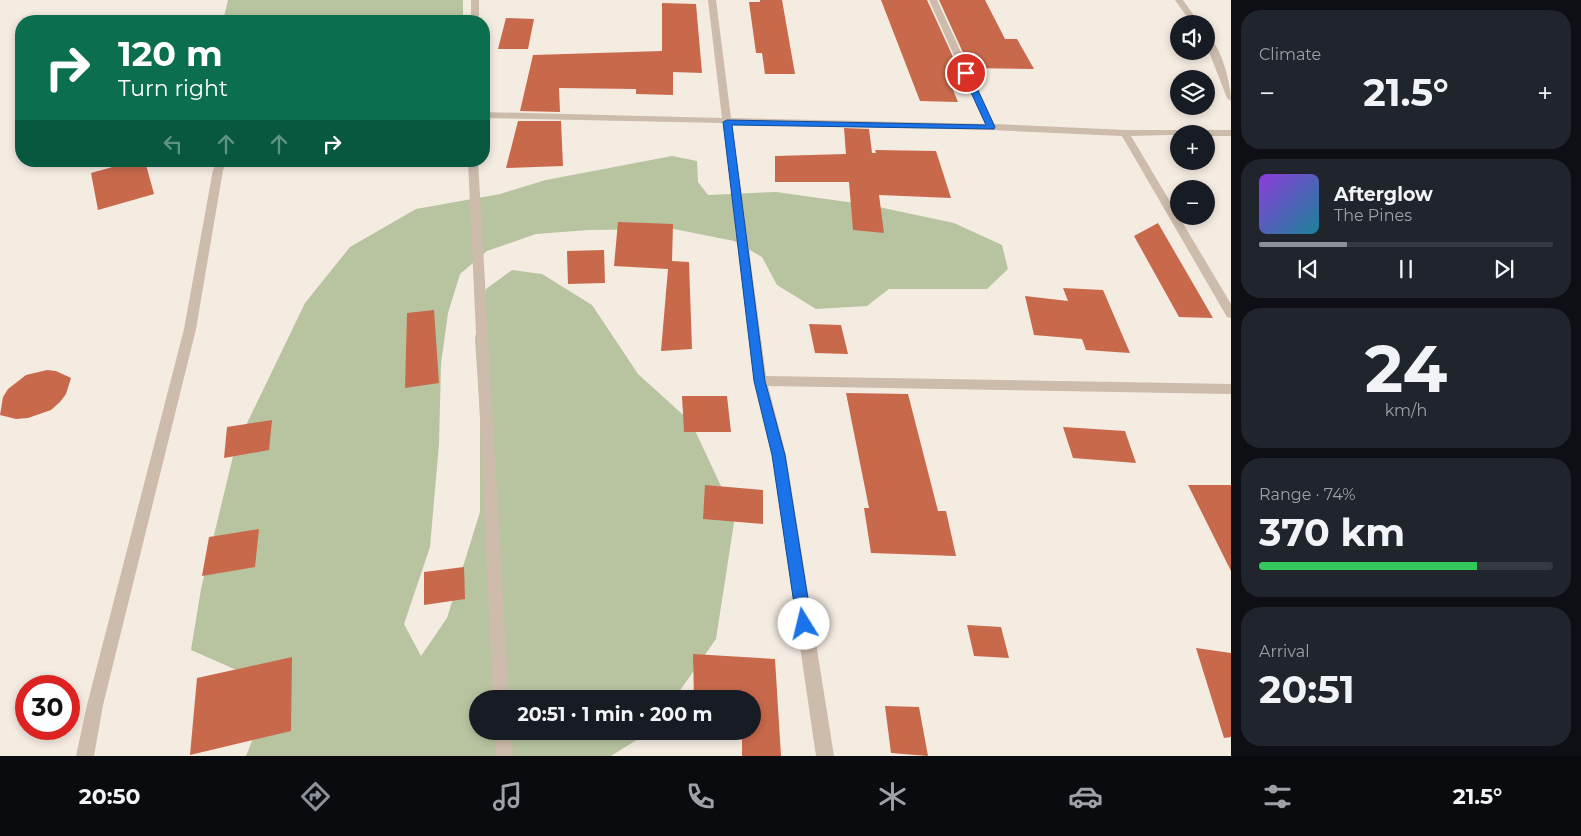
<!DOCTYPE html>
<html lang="en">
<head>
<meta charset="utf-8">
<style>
	body { margin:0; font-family:Montserrat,sans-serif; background:#20242c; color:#f1f3f6; height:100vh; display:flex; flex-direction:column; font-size:19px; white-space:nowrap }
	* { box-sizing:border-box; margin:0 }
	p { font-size:16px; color:#9ea1a6 }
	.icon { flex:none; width:28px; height:28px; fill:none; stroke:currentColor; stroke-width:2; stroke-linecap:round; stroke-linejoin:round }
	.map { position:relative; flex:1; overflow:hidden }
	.details { display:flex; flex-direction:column; gap:10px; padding:10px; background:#0d0f14; width:350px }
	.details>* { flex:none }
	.banner { position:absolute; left:15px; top:15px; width:475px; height:152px; border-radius:20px; box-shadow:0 2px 8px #0003; background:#0b6e4f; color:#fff; overflow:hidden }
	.buttons { position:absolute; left:1170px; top:15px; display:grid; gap:10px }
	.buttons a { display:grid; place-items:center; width:45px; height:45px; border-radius:50%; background:#171b24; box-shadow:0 2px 8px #0003; font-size:25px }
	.speed { position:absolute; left:15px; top:675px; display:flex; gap:10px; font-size:25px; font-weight:700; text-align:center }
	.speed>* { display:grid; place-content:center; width:65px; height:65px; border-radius:50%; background:#171b24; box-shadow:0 2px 8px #0003; line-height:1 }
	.speed .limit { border:8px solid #d22; background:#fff; color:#111 }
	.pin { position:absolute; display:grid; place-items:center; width:42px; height:42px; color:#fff; margin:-21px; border:2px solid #fff; border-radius:50%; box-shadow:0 1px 5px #0007 }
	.me { position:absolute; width:55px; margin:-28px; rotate:351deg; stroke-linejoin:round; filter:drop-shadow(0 0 4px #0008) }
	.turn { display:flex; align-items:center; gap:18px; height:105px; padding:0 20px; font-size:22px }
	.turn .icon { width:65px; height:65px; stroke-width:2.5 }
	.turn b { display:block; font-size:35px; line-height:42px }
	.lanes { display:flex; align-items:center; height:48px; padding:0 20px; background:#0003; justify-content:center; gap:25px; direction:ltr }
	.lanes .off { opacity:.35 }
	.big { font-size:38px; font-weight:700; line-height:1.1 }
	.details .card { flex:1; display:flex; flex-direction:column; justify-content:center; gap:8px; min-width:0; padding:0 18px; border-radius:20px; background:#20242c }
	.details .dial { align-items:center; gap:0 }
	.dial b { font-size:65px; line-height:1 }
	.song { display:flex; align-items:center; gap:15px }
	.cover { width:60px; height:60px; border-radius:8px; background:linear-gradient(135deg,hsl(270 70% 55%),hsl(190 70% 35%)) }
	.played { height:5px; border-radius:2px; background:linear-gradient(90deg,#8c9099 30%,#363941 30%) }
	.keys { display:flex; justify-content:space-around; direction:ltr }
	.heat { display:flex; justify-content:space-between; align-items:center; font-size:28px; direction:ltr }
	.charge { height:8px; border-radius:4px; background:linear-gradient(90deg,#34c759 74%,#363941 0) }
	.trip { position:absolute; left:469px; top:690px; width:292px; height:50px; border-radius:25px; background:#171b24; box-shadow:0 2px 8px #0003; font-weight:700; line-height:50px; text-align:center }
	.dock { display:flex; height:80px; justify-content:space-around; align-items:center; background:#090b0e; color:#9ea1a6 }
	.dock .icon { width:35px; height:35px }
	.dock .current { color:#8c9099 }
	.dock b { font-size:22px; color:#f1f3f6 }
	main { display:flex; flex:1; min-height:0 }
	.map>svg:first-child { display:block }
	.green { fill:#b8c4a0 }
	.building { fill:#c8694b }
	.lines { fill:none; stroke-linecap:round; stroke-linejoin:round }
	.minor { fill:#cdbbac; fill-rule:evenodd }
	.route { fill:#1a73e8; stroke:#114b97 }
</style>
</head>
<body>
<main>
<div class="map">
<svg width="1231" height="756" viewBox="0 0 1231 756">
	<rect width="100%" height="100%" fill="#f4ebe1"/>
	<path class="green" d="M 228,0 L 463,0 L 463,21 L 223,21 Z
		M 672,156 L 697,161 L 698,182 L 708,195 L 776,192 L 869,205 L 954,223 L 1002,245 L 1008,269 L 987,289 L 889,289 L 867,306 L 816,309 L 777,285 L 762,257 L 734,241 L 674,229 L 589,230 L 536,234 L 487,251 L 460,274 L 448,313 L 441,364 L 439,444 L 430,547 L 404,624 L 421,656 L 447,618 L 480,512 L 480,413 L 475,338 L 486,289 L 512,270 L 542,274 L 592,305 L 638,374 L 691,422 L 735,516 L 716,639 L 674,699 L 478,699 L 478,731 L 651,731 L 611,756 L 246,756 L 262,716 L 241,672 L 191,650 L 201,589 L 235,448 L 305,303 L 350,247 L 416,209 L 500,194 L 546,180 Z"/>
	<path class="building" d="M 760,0 L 782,0 L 795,74 L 765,74 L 762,53 L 756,53 L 749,2 L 760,2 Z
		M 881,0 L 927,0 L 958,68 L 948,68 L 953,80 L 949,80 L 958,102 L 920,101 Z
		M 939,0 L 985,0 L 1005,39 L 1017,39 L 1034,69 L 970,68 Z
		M 662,3 L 696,4 L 702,73 L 673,72 L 673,95 L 636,94 L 636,89 L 559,88 L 560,112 L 520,111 L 533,55 L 662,51 Z
		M 506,18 L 534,19 L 528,49 L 498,49 Z
		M 518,121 L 561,121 L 563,166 L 506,168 Z
		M 844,128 L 869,129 L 872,153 L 876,153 L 875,150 L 936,151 L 951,198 L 879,195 L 884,233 L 853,230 L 849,182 L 775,182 L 775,156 L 846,154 Z
		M 134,161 L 145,161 L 154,194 L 98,210 L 91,173 Z
		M 618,222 L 673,224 L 672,261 L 689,262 L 692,349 L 661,351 L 668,269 L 614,266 Z
		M 1158,223 L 1213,318 L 1179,317 L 1134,236 Z
		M 604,250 L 605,283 L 568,284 L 567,251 Z
		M 1063,288 L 1103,290 L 1130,353 L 1086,350 L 1082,339 L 1034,335 L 1025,296 L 1068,301 Z
		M 434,310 L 439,383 L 405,388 L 407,313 Z
		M 809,324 L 841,325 L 848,354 L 815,353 Z
		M 47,370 L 56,371 L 71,378 L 66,394 L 60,402 L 51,410 L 28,418 L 16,419 L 0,415 L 3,397 L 8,389 L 26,375 Z
		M 846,393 L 908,394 L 938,511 L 946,511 L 956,556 L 871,553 L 864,508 L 869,508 Z
		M 682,396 L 727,396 L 731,432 L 684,432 Z
		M 272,420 L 269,450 L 224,458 L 227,427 Z
		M 1063,427 L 1125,431 L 1136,463 L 1073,458 Z
		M 705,485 L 763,490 L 763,524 L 703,519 Z
		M 1188,485 L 1231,485 L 1231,571 Z
		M 259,529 L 255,567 L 202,576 L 209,537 Z
		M 464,567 L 465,599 L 424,605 L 424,572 Z
		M 967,625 L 1001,627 L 1009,658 L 974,656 Z
		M 1196,648 L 1231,653 L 1231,737 L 1224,738 Z
		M 693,654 L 775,659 L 781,756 L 742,756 L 742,731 L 752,731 L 752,699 L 694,699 Z
		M 292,657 L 291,731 L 190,755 L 197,678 Z
		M 885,706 L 919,707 L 928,756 L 891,753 Z"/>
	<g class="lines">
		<path class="minor" d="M 471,0 L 479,0 L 479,21 L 471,21 Z
			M 708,0 L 716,0 L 731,118 L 985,124 L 929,0 L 937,0 L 994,124 L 1125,130 L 1231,130 L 1231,136 L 1206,136 L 1206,134 L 1131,136 L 1231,304 L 1231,318 L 1227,317 L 1122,136 L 991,130 L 732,124 L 766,376 L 1231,384 L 1231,394 L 768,386 L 786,455 L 834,756 L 816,756 L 772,455 L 754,381 L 723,123 L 484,118 L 484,112 L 722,118 Z
			M 1175,0 L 1183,0 L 1200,24 L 1192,24 Z
			M 1206,36 C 1221,42 1231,85 1231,101 L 1227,98 L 1206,44 Z
			M 218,161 L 228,161 L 223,170 L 196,329 L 103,705 L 94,756 L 76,756 L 87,705 L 184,329 L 213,170 Z
			M 468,161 L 478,161 L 509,699 L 493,699 Z
			M 495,731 L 511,731 L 513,756 L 495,756 Z"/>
	</g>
	<path class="route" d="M 966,70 L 970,73 L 995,127 L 994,129 L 732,125 L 765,381 L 785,455 L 812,624 L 810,629 L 804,631 L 799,629 L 797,624 L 772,455 L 754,381 L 723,122 L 727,120 L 986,125 L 962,73 Z"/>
</svg>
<div class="buttons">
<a><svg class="icon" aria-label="sound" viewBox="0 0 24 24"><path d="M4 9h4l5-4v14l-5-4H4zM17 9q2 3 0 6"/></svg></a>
<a><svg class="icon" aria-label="layers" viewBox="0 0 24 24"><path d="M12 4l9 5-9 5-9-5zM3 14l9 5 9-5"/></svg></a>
<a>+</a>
<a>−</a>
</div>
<div class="speed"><div class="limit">30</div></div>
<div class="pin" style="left:966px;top:73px;background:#d93025"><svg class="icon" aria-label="arrive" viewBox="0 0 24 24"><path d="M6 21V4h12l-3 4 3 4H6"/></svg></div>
<svg class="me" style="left:804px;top:624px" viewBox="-20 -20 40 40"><circle r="19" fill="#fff"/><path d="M0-13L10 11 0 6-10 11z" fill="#1a73e8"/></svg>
<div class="trip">20:51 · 1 min · 200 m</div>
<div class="banner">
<div class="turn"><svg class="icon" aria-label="right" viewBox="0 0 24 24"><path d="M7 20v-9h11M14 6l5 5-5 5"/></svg><div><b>120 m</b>Turn right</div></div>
<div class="lanes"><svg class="icon off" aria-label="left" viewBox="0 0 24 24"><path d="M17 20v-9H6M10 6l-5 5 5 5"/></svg><svg class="icon off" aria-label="ahead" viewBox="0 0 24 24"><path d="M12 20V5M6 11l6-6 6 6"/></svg><svg class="icon off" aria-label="ahead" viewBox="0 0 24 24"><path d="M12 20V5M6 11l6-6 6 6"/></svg><svg class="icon" aria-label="right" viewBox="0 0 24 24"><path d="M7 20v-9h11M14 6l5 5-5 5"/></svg></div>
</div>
</div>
<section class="details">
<div class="card"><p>Climate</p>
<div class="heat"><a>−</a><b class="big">21.5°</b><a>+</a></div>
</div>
<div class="card">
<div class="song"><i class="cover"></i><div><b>Afterglow</b><p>The Pines</p></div></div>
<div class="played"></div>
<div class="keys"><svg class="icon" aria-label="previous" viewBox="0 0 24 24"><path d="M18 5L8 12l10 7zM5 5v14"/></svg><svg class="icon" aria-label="pause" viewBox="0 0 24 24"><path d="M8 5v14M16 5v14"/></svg><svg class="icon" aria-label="next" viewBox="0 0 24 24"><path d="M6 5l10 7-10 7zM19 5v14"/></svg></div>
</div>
<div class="card dial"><b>24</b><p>km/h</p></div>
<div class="card"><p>Range · 74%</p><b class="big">370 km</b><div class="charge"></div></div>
<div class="card"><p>Arrival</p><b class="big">20:51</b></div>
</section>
</main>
<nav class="dock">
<b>20:50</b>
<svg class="icon current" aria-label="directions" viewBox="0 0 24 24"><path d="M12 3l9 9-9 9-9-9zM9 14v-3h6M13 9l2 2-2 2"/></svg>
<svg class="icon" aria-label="music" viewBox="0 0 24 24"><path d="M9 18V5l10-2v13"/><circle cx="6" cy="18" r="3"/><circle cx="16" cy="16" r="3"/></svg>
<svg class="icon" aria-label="phone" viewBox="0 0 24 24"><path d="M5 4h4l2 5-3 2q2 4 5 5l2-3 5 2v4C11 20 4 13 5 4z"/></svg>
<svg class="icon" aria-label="climate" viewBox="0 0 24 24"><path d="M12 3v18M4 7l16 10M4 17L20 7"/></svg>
<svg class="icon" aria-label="car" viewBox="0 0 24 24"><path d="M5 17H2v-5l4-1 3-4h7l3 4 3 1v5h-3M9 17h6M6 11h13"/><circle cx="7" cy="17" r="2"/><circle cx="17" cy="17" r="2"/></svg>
<svg class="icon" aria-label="filters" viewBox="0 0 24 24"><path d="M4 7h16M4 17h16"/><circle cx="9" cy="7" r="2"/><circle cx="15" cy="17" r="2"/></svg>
<b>21.5°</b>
</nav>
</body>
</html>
